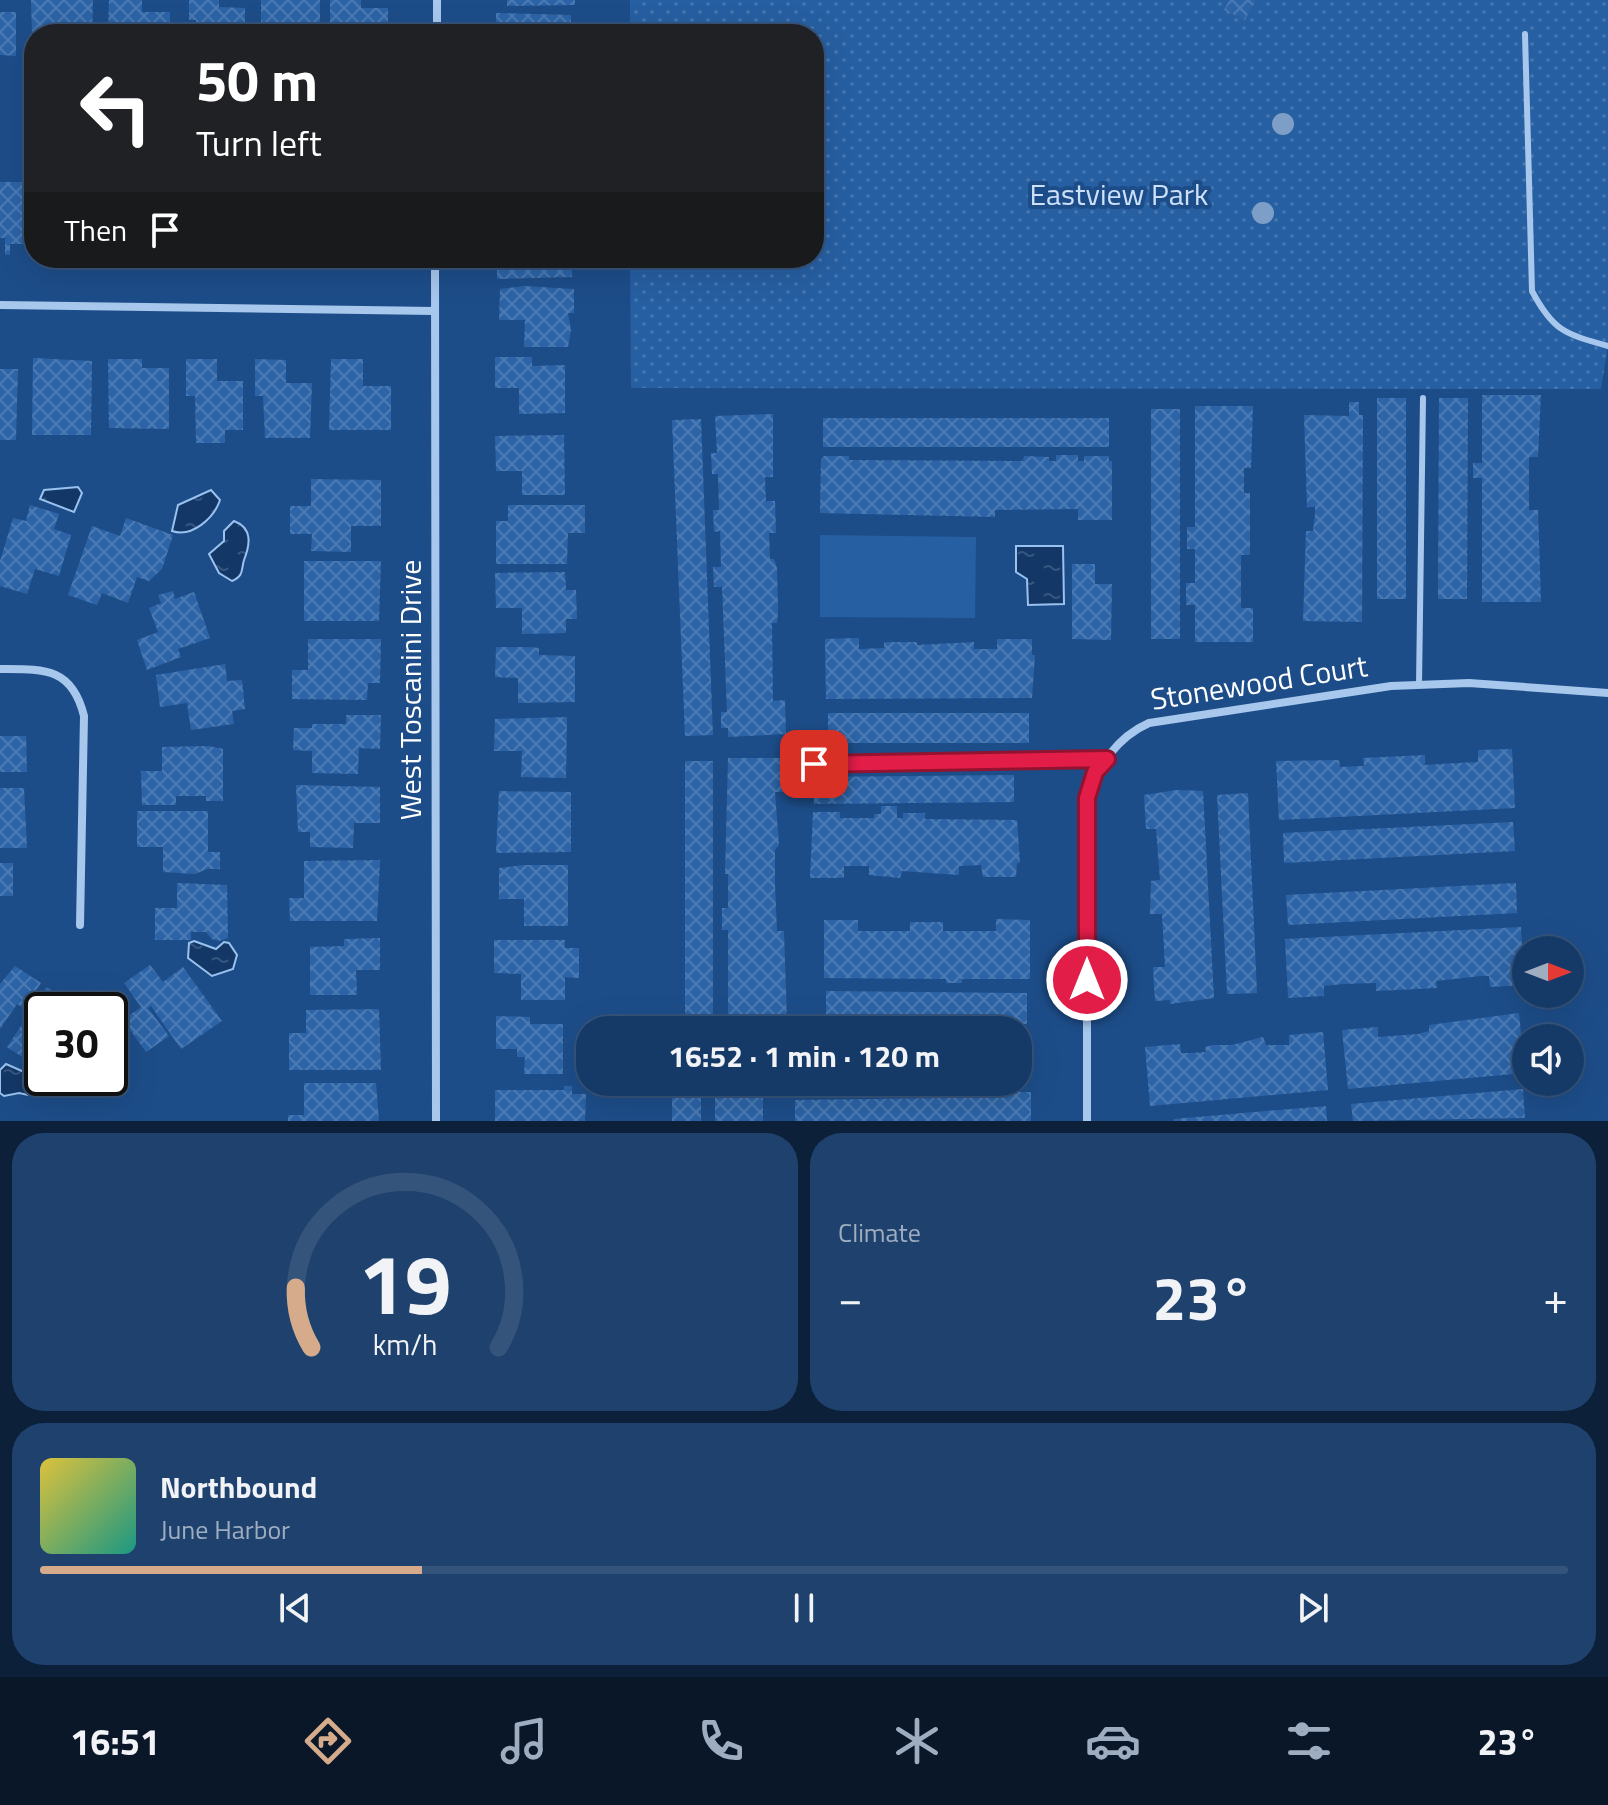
<!DOCTYPE html>
<html lang="en">
<head>
<meta charset="utf-8">
<style>
	body { margin:0; font-family:"Titillium Web",sans-serif; background:#1f416d; color:#f1f3f6; height:100vh; display:flex; flex-direction:column; font-size:30px; white-space:nowrap }
	* { box-sizing:border-box; margin:0 }
	p { font-size:26px; color:#9eadc0 }
	.icon { flex:none; width:44px; height:44px; fill:none; stroke:currentColor; stroke-width:2; stroke-linecap:round; stroke-linejoin:round }
	.map { position:relative; height:1121px; overflow:hidden }
	.details { display:flex; flex-direction:column; gap:12px; padding:12px; background:#0c2039; flex:1 }
	.details>* { flex:none }
	.banner { position:absolute; left:24px; top:24px; width:800px; height:244px; border-radius:32px; box-shadow:0 8px 32px #0002,0 0 0 2px #35547b; background:#202124; color:#fff; overflow:hidden }
	.needle { width:52px; rotate:90deg }
	.buttons { position:absolute; left:1512px; top:936px; display:grid; gap:16px }
	.buttons a { display:grid; place-items:center; width:72px; height:72px; border-radius:50%; background:#163a67; box-shadow:0 8px 32px #0002,0 0 0 2px #35547b; font-size:40px }
	.speed { position:absolute; left:24px; top:992px; display:flex; gap:16px; font-size:40px; font-weight:700; text-align:center }
	.speed>* { display:grid; place-content:center; width:104px; height:104px; border-radius:50%; background:#163a67; box-shadow:0 8px 32px #0002,0 0 0 2px #35547b; line-height:1 }
	.speed .limit { border:4px solid #111; border-radius:12px; background:#fff; color:#111 }
	.pin { position:absolute; display:grid; place-items:center; width:68px; height:68px; color:#fff; margin:-34px; border-radius:16px; box-shadow:0 4px 12px #0006 }
	.me { position:absolute; width:88px; margin:-44px; rotate:0deg; stroke-linejoin:round; filter:drop-shadow(0 0 6px #0008) }
	.turn { display:flex; align-items:center; gap:28px; height:168px; padding:0 40px; font-size:36px }
	.turn .icon { width:104px; height:104px; stroke-width:2.5 }
	.turn b { display:block; font-size:56px; line-height:68px }
	.then { display:flex; align-items:center; height:76px; padding:0 40px; background:#0003; gap:16px; font-size:30px }
	.big { font-size:60px; font-weight:700; line-height:1.1 }
	.details .widget { flex:1; display:flex; flex-direction:column; justify-content:center; gap:12px; min-width:0; padding:0 28px; border-radius:32px; background:#1f416d }
	.details .dial { align-items:center; gap:0 }
	.dial svg { height:208px; overflow:visible; fill:none; stroke:#35547b; stroke-width:7; stroke-linecap:round; text-anchor:middle }
	.dial text { fill:#f1f3f6; stroke:none }
	.song { display:flex; align-items:center; gap:24px }
	.cover { width:96px; height:96px; border-radius:12px; background:linear-gradient(135deg,hsl(50 70% 55%),hsl(170 70% 35%)) }
	.played { height:8px; border-radius:4px; background:linear-gradient(90deg,#d6ab8b 25%,#35547b 25%) }
	.keys { display:flex; justify-content:space-around; direction:ltr }
	.heat { display:flex; justify-content:space-between; align-items:center; font-size:44px; direction:ltr }
	.details .tiles { flex:1; display:grid; gap:12px; grid-template-columns:1fr 1fr }
	.widget:last-child { grid-column:span 2 }
	.trip { position:absolute; left:576px; top:1016px; width:456px; height:80px; border-radius:32px; background:#163a67; box-shadow:0 8px 32px #0002,0 0 0 2px #35547b; font-weight:700; line-height:80px; text-align:center }
	.menu { display:flex; height:128px; justify-content:space-around; align-items:center; background:#091729; color:#9eadc0 }
	.menu .icon { width:56px; height:56px }
	.menu .active { color:#d6ab8b }
	.menu b { font-size:36px; color:#f1f3f6 }
	.map>svg:first-child { display:block }
	.grass { fill:#265fa2 }
	.park { fill:url(#park-dots) }
	.water { fill:url(#water-ripples); stroke:#9ac2ee; stroke-width:2 }
	.building { fill:url(#building-cross-hatch) }
	.lines { fill:none; stroke-linecap:round; stroke-linejoin:round }
	.service { stroke:#a7c7ec; stroke-width:6 }
	.minor { stroke:#a7c7ec; stroke-width:8 }
	.tree { fill:#7d9ec7 }
	.route-casing { stroke:#92132f; stroke-width:20 }
	.route { stroke:#e11d48; stroke-width:14 }
	.labels { text-anchor:middle; stroke-width:8; stroke-linejoin:round; paint-order:stroke }
	.park-label { font-size:30px; fill:#cce1f9; stroke:#1d4d89 }
	.street-label { font-size:30px; fill:#fff; stroke:#1d4d89 }
</style>
</head>
<body>
<div class="map">
<svg width="1608" height="1121" viewBox="0 0 1608 1121">
	<defs>
		<pattern id="park-dots" width="8" height="8" patternUnits="userSpaceOnUse" patternTransform="scale(2)"><rect width="8" height="8" fill="#265fa2"/><path d="M2 2h.1M6 6h.1" fill="none" stroke="#4777b0" stroke-width="1.8" stroke-linecap="round"/></pattern>
		<pattern id="water-ripples" width="26" height="14" patternUnits="userSpaceOnUse" patternTransform="scale(2)"><rect width="26" height="14" fill="#133868"/><path d="M2 4q2-2 4 0t4 0M15 11q2-2 4 0t4 0" fill="none" stroke="#36567f"/></pattern>
		<pattern id="building-cross-hatch" width="8" height="8" patternUnits="userSpaceOnUse" patternTransform="scale(2)"><rect width="8" height="8" fill="#2c64a7"/><path d="M0 0l8 8M0 8l8-8" fill="none" stroke="#4c7bb4"/></pattern>
	</defs>
	<rect width="100%" height="100%" fill="#1d4d89"/>
	<path class="grass" d="M 820,535 L 976,537 L 975,618 L 820,617 Z"/>
	<path class="park" d="M 630,0 L 1608,0 L 1608,346 L 1601,389 L 631,388 L 630,258 L 814,258 L 814,34 L 630,34 Z"/>
	<path class="water" d="M 78,487 L 82,493 L 74,512 L 40,499 L 44,490 Z
		M 211,490 L 220,500 C 214,518 192,538 172,531 L 178,505 Z
		M 234,521 C 253,528 250,545 244,560 C 241,570 244,576 232,581 L 219,573 L 209,554 L 224,541 L 224,531 Z
		M 1016,546 L 1063,546 L 1064,604 L 1028,605 L 1027,579 L 1016,572 Z
		M 194,941 L 216,949 L 224,942 L 229,943 L 237,955 L 233,969 L 212,976 L 188,958 L 189,943 Z
		M 6,1064 L 40,1079 L 41,1085 L 28,1095 L 19,1093 L 4,1096 L 0,1093 L 0,1070 Z"/>
	<path class="building" d="M 31,0 L 93,0 L 92,34 L 32,34 Z
		M 109,0 L 142,0 L 142,12 L 170,12 L 170,34 L 108,34 Z
		M 189,0 L 219,0 L 219,7 L 245,8 L 245,34 L 196,34 L 196,20 L 189,20 Z
		M 261,0 L 320,0 L 320,34 L 261,34 Z
		M 330,0 L 361,0 L 361,8 L 388,8 L 388,34 L 339,34 L 339,22 L 330,22 Z
		M 507,0 L 575,0 L 575,5 L 507,6 Z
		M 1229,0 L 1255,0 L 1245,20 L 1224,10 Z
		M 0,12 L 16,12 L 16,56 L 0,55 Z
		M 496,13 L 571,15 L 571,34 L 496,34 Z
		M 0,182 L 26,182 L 27,244 L 10,244 L 10,255 L 5,255 L 5,238 L 0,238 Z
		M 497,258 L 572,258 L 572,277 L 497,279 Z
		M 524,286 L 574,289 L 574,313 L 568,313 L 571,330 L 568,347 L 524,347 L 525,320 L 499,320 L 500,289 Z
		M 495,357 L 532,357 L 532,366 L 565,365 L 565,413 L 519,414 L 519,388 L 495,388 Z
		M 33,358 L 92,361 L 91,435 L 32,435 Z
		M 108,359 L 142,359 L 142,368 L 169,368 L 169,429 L 109,428 Z
		M 186,359 L 217,359 L 217,381 L 243,381 L 243,430 L 225,430 L 225,443 L 196,443 L 195,396 L 186,396 Z
		M 255,359 L 286,360 L 286,383 L 312,383 L 310,438 L 265,438 L 263,396 L 255,396 Z
		M 331,359 L 363,359 L 363,386 L 391,386 L 391,430 L 329,430 Z
		M 0,369 L 18,369 L 16,440 L 0,440 Z
		M 1482,395 L 1541,395 L 1538,457 L 1529,457 L 1529,510 L 1538,510 L 1541,602 L 1482,602 L 1482,478 L 1473,478 L 1473,463 L 1482,463 Z
		M 1377,398 L 1406,398 L 1406,599 L 1377,599 Z
		M 1439,398 L 1468,398 L 1467,599 L 1438,599 Z
		M 1349,402 L 1359,402 L 1359,415 L 1363,415 L 1362,622 L 1303,621 L 1306,531 L 1313,531 L 1315,514 L 1315,507 L 1307,507 L 1304,415 L 1349,416 Z
		M 1195,406 L 1253,406 L 1251,468 L 1244,468 L 1244,493 L 1250,493 L 1250,555 L 1241,555 L 1241,608 L 1253,608 L 1253,642 L 1195,642 L 1195,605 L 1186,605 L 1186,583 L 1195,583 L 1195,549 L 1187,549 L 1187,527 L 1195,527 Z
		M 1151,409 L 1180,409 L 1180,639 L 1151,639 Z
		M 773,414 L 773,477 L 765,477 L 766,501 L 775,501 L 776,533 L 769,533 L 770,559 L 774,559 L 777,568 L 778,610 L 777,623 L 772,623 L 773,701 L 785,700 L 786,734 L 728,737 L 728,728 L 721,728 L 721,712 L 727,712 L 722,587 L 714,587 L 713,567 L 721,567 L 720,531 L 714,532 L 713,510 L 719,510 L 718,474 L 712,474 L 711,453 L 717,453 L 715,416 Z
		M 823,418 L 1109,418 L 1109,447 L 823,447 Z
		M 701,419 L 713,735 L 685,736 L 672,420 Z
		M 564,435 L 565,495 L 522,495 L 522,471 L 496,471 L 495,436 Z
		M 1056,455 L 1078,455 L 1078,461 L 1084,461 L 1084,456 L 1109,456 L 1109,461 L 1112,461 L 1112,520 L 1078,520 L 1078,509 L 995,510 L 995,517 L 820,513 L 821,460 L 824,456 L 849,456 L 849,460 L 1023,461 L 1024,456 L 1049,457 L 1049,461 L 1056,461 Z
		M 311,479 L 381,480 L 381,526 L 351,526 L 351,552 L 311,551 L 312,534 L 290,534 L 290,506 L 311,506 Z
		M 30,505 L 59,514 L 54,529 L 71,535 L 59,576 L 35,569 L 27,594 L 0,586 L 0,561 L 13,518 L 26,521 Z
		M 508,505 L 585,505 L 585,533 L 568,533 L 567,564 L 496,564 L 496,521 L 508,521 Z
		M 126,518 L 173,535 L 162,569 L 149,581 L 137,577 L 128,603 L 102,593 L 97,605 L 68,595 L 92,526 L 120,536 Z
		M 304,561 L 381,561 L 379,621 L 304,621 Z
		M 1072,564 L 1095,564 L 1095,584 L 1112,584 L 1111,640 L 1072,639 Z
		M 565,572 L 566,590 L 576,590 L 577,619 L 566,619 L 566,633 L 522,634 L 522,608 L 496,608 L 495,573 Z
		M 173,591 L 175,599 L 194,592 L 210,638 L 178,649 L 181,657 L 147,670 L 137,640 L 158,632 L 149,608 L 161,603 L 158,595 Z
		M 859,638 L 859,649 L 884,648 L 884,642 L 917,642 L 917,645 L 974,642 L 974,649 L 997,649 L 997,639 L 1032,639 L 1032,655 L 1035,655 L 1032,698 L 826,699 L 825,639 Z
		M 308,639 L 381,639 L 380,683 L 368,683 L 367,700 L 292,699 L 292,670 L 308,670 Z
		M 496,647 L 530,647 L 539,648 L 539,655 L 575,656 L 575,702 L 518,703 L 518,678 L 495,677 Z
		M 225,664 L 227,681 L 242,680 L 245,709 L 232,711 L 234,724 L 191,730 L 187,703 L 160,707 L 156,675 Z
		M 828,713 L 1029,713 L 1029,743 L 828,743 Z
		M 346,715 L 381,715 L 380,749 L 359,748 L 358,774 L 312,773 L 312,751 L 293,750 L 294,728 L 312,728 L 312,724 L 346,724 Z
		M 567,717 L 566,778 L 521,777 L 522,751 L 494,751 L 495,719 Z
		M 0,736 L 26,736 L 27,772 L 0,772 Z
		M 209,746 L 223,749 L 223,801 L 206,801 L 206,796 L 176,796 L 176,805 L 142,805 L 141,771 L 162,771 L 162,747 Z
		M 1512,749 L 1515,808 L 1279,820 L 1276,761 L 1339,760 L 1340,767 L 1364,766 L 1363,758 L 1425,755 L 1425,765 L 1457,763 L 1478,762 L 1478,750 Z
		M 728,758 L 787,758 L 787,792 L 775,792 L 779,845 L 775,850 L 775,885 L 777,931 L 784,931 L 787,1022 L 728,1022 L 728,930 L 722,930 L 722,908 L 728,908 L 728,874 L 725,874 Z
		M 685,761 L 713,761 L 713,1019 L 685,1019 Z
		M 1014,775 L 1014,802 L 814,804 L 813,777 Z
		M 296,785 L 380,787 L 380,823 L 354,823 L 353,848 L 310,847 L 310,832 L 298,832 Z
		M 0,788 L 24,788 L 27,848 L 0,848 Z
		M 1177,790 L 1203,791 L 1214,998 L 1170,1004 L 1170,1000 L 1155,1001 L 1153,967 L 1165,967 L 1162,914 L 1150,914 L 1151,881 L 1160,880 L 1156,829 L 1146,829 L 1144,795 Z
		M 499,791 L 571,792 L 571,852 L 496,853 Z
		M 1248,793 L 1257,993 L 1227,994 L 1217,795 Z
		M 881,806 L 897,806 L 897,818 L 903,818 L 903,813 L 925,813 L 925,819 L 1017,820 L 1020,863 L 1017,863 L 1016,877 L 983,877 L 981,865 L 959,866 L 959,875 L 902,871 L 900,878 L 869,875 L 869,866 L 844,866 L 844,878 L 810,878 L 813,812 L 840,812 L 840,818 L 874,818 L 874,814 L 881,814 Z
		M 137,811 L 208,811 L 208,852 L 220,852 L 220,869 L 207,869 L 195,874 L 163,872 L 163,847 L 137,847 Z
		M 1513,822 L 1515,851 L 1284,863 L 1283,833 Z
		M 380,860 L 377,921 L 290,921 L 289,898 L 304,898 L 304,861 Z
		M 0,863 L 13,863 L 13,896 L 0,896 Z
		M 523,865 L 568,865 L 568,926 L 524,926 L 524,899 L 499,899 L 499,868 Z
		M 177,883 L 227,885 L 228,938 L 219,941 L 212,939 L 206,932 L 191,932 L 191,940 L 155,940 L 155,908 L 177,908 Z
		M 1516,883 L 1517,913 L 1288,925 L 1286,895 Z
		M 996,919 L 1030,920 L 1030,979 L 962,979 L 962,983 L 946,983 L 946,979 L 824,978 L 824,920 L 858,920 L 858,931 L 910,931 L 910,922 L 943,922 L 943,931 L 996,931 Z
		M 1521,927 L 1524,985 L 1490,987 L 1489,976 L 1481,976 L 1436,981 L 1437,988 L 1376,991 L 1376,983 L 1344,984 L 1324,986 L 1324,996 L 1288,998 L 1285,939 Z
		M 380,938 L 380,970 L 356,970 L 357,995 L 310,995 L 310,947 L 344,946 L 344,939 Z
		M 494,940 L 565,940 L 565,948 L 579,948 L 579,978 L 565,977 L 565,1000 L 521,1000 L 521,974 L 494,973 Z
		M 150,965 L 163,982 L 183,967 L 222,1021 L 181,1049 L 151,1006 L 148,1008 L 169,1036 L 146,1052 L 123,1020 L 141,1007 L 124,983 Z
		M 15,966 L 41,983 L 24,1008 L 17,1004 L 0,1029 L 0,984 Z
		M 47,987 L 80,1010 L 42,1010 L 42,1070 L 7,1047 Z
		M 826,991 L 1027,993 L 1027,1024 L 826,1023 Z
		M 379,1009 L 381,1070 L 289,1070 L 289,1033 L 306,1033 L 306,1010 Z
		M 1519,1013 L 1525,1073 L 1348,1089 L 1342,1030 L 1378,1027 L 1378,1037 L 1418,1034 L 1429,1031 L 1429,1025 Z
		M 496,1016 L 530,1017 L 530,1024 L 563,1024 L 563,1074 L 524,1074 L 525,1057 L 517,1057 L 517,1049 L 496,1049 Z
		M 1323,1032 L 1328,1090 L 1150,1106 L 1145,1047 L 1180,1044 L 1181,1053 L 1191,1053 L 1206,1052 L 1205,1047 L 1214,1045 L 1232,1045 L 1263,1037 L 1266,1045 L 1289,1045 L 1289,1035 Z
		M 1018,1054 L 1027,1054 L 1027,1084 L 1018,1084 Z
		M 672,1082 L 701,1082 L 701,1121 L 672,1121 Z
		M 715,1082 L 774,1082 L 774,1092 L 763,1092 L 763,1121 L 715,1121 Z
		M 304,1083 L 376,1083 L 379,1121 L 288,1121 L 288,1115 L 304,1115 Z
		M 564,1086 L 572,1086 L 572,1094 L 586,1094 L 585,1121 L 495,1121 L 495,1090 L 564,1090 Z
		M 1523,1089 L 1525,1118 L 1353,1121 L 1351,1104 Z
		M 1002,1092 L 1031,1092 L 1031,1121 L 795,1121 L 795,1100 L 944,1098 L 944,1093 L 966,1093 L 966,1098 L 1002,1098 Z
		M 1326,1106 L 1327,1121 L 1174,1121 L 1174,1119 Z"/>
	<g class="lines">
		<path class="service" d="M 1525,34 L 1532,291 C 1553,331 1565,334 1608,346
			M 1419,685 L 1423,398
			M 814,764 L 1107,759"/>
		<path class="minor" d="M 437,34 L 437,0
			M 435,258 L 436,1121
			M 0,305 L 434,311
			M 0,669 C 44,669 72,667 84,716 L 80,925
			M 1087,1121 L 1087,798 C 1097,767 1117,737 1149,723 L 1391,686 L 1469,683 L 1608,693"/>
	</g>
	<g class="tree">
		<circle cx="1283" cy="124" r="11"/>
		<circle cx="1263" cy="213" r="11"/>
	</g>
	<g class="lines">
		<defs>
			<path id="route" d="M 814,764 L 1107,759 L 1095,772 L 1087,798 L 1087,980"/>
		</defs>
		<use href="#route" class="route-casing"/>
		<use href="#route" class="route"/>
	</g>
	<g class="labels">
		<g class="park-label">
			<text x="1119" y="205">Eastview Park</text>
		</g>
		<g class="street-label">
			<text transform="translate(1259 683) rotate(-9)" y="10">Stonewood Court</text>
			<text transform="translate(411 690) rotate(-90)" y="10">West Toscanini Drive</text>
		</g>
	</g>
</svg>
<div class="buttons">
<a><svg class="needle" viewBox="-14 -14 28 28"><path d="M0-13l5 13h-10z" fill="#e53935"/><path d="M0 13l5-13h-10z" fill="#9eadc0"/></svg></a>
<a><svg class="icon" aria-label="sound" viewBox="0 0 24 24"><path d="M4 9h4l5-4v14l-5-4H4zM17 9q2 3 0 6"/></svg></a>
</div>
<div class="speed"><div class="limit">30</div></div>
<div class="pin" style="left:814px;top:764px;background:#d93025"><svg class="icon" aria-label="arrive" viewBox="0 0 24 24"><path d="M6 21V4h12l-3 4 3 4H6"/></svg></div>
<svg class="me" style="left:1087px;top:980px" viewBox="-20 -20 40 40"><circle r="17" fill="#e11d48" stroke="#fff" stroke-width="3"/><path d="M0-11L8 9 0 5-8 9z" fill="#fff"/></svg>
<div class="trip">16:52 · 1 min · 120 m</div>
<div class="banner">
<div class="turn"><svg class="icon" aria-label="left" viewBox="0 0 24 24"><path d="M17 20v-9H6M10 6l-5 5 5 5"/></svg><div><b>50 m</b>Turn left</div></div>
<div class="then">Then<svg class="icon" aria-label="arrive" viewBox="0 0 24 24"><path d="M6 21V4h12l-3 4 3 4H6"/></svg></div>
</div>
</div>
<section class="details">
<div class="tiles">
<div class="widget dial"><svg viewBox="0 0 100 80">
<path d="M14 69A42 42 0 1 1 86 69"/>
<path d="M14 69A42 42 0 0 1 8 46" stroke="#d6ab8b"/>
<text x="50" y="56" font-size="32" font-weight="700">19</text>
<text x="50" y="72" font-size="11">km/h</text>
</svg></div>
<div class="widget"><p>Climate</p>
<div class="heat"><a>−</a><b class="big">23°</b><a>+</a></div>
</div>
<div class="widget">
<div class="song"><i class="cover"></i><div><b>Northbound</b><p>June Harbor</p></div></div>
<div class="played"></div>
<div class="keys"><svg class="icon" aria-label="previous" viewBox="0 0 24 24"><path d="M18 5L8 12l10 7zM5 5v14"/></svg><svg class="icon" aria-label="pause" viewBox="0 0 24 24"><path d="M8 5v14M16 5v14"/></svg><svg class="icon" aria-label="next" viewBox="0 0 24 24"><path d="M6 5l10 7-10 7zM19 5v14"/></svg></div>
</div>
</div>
</section>
<nav class="menu">
<b>16:51</b>
<svg class="icon active" aria-label="directions" viewBox="0 0 24 24"><path d="M12 3l9 9-9 9-9-9zM9 14v-3h6M13 9l2 2-2 2"/></svg>
<svg class="icon" aria-label="music" viewBox="0 0 24 24"><path d="M9 18V5l10-2v13"/><circle cx="6" cy="18" r="3"/><circle cx="16" cy="16" r="3"/></svg>
<svg class="icon" aria-label="phone" viewBox="0 0 24 24"><path d="M5 4h4l2 5-3 2q2 4 5 5l2-3 5 2v4C11 20 4 13 5 4z"/></svg>
<svg class="icon" aria-label="climate" viewBox="0 0 24 24"><path d="M12 3v18M4 7l16 10M4 17L20 7"/></svg>
<svg class="icon" aria-label="car" viewBox="0 0 24 24"><path d="M5 17H2v-5l4-1 3-4h7l3 4 3 1v5h-3M9 17h6M6 11h13"/><circle cx="7" cy="17" r="2"/><circle cx="17" cy="17" r="2"/></svg>
<svg class="icon" aria-label="filters" viewBox="0 0 24 24"><path d="M4 7h16M4 17h16"/><circle cx="9" cy="7" r="2"/><circle cx="15" cy="17" r="2"/></svg>
<b>23°</b>
</nav>
</body>
</html>
